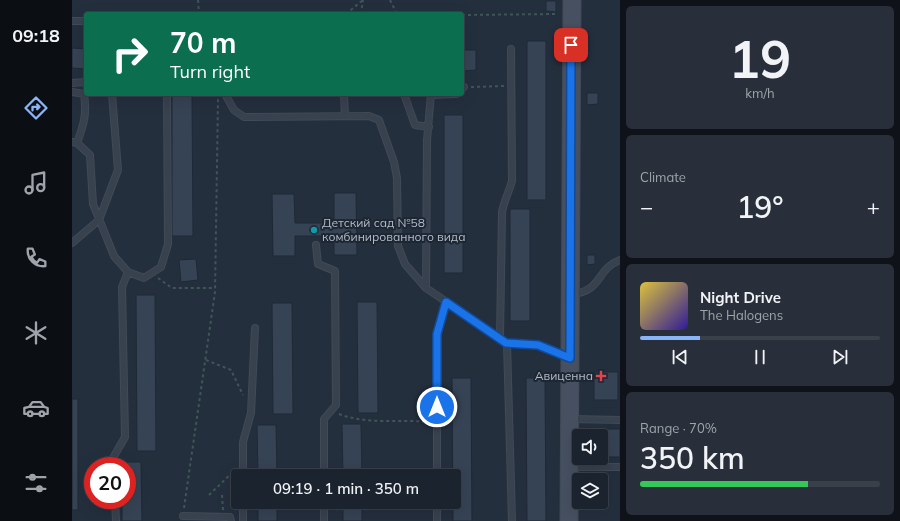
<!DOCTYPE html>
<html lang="en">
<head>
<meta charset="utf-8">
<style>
	body { margin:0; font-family:Mulish,sans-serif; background:#282f3a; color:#f1f3f6; height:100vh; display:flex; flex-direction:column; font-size:15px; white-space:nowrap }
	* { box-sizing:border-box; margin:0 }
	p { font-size:13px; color:#a0a4aa }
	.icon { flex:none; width:22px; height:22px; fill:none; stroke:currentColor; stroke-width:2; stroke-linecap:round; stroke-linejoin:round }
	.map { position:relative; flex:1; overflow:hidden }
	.side { display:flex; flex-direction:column; gap:6px; padding:6px; background:#0f1319; width:280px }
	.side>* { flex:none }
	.banner { position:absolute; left:12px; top:12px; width:380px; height:84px; border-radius:4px; box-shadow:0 4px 16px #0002,0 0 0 1px #39404a; background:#0b6e4f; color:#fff; overflow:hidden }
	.controls { position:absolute; left:500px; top:429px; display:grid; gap:8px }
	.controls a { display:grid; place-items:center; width:36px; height:36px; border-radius:4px; background:#1b232e; box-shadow:0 4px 16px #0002,0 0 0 1px #39404a; font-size:20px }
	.speed { position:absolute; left:12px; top:457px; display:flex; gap:8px; font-size:20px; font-weight:700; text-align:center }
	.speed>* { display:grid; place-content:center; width:52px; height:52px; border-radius:50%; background:#1b232e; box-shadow:0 4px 16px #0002,0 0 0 1px #39404a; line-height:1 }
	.speed .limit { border:6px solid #d22; background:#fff; color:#111 }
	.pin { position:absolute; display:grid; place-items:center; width:34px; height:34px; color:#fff; margin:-17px; border-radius:8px; box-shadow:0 2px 6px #0006 }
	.me { position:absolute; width:44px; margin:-22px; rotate:0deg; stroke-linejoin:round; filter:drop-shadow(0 0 3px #0008) }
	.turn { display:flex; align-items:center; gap:14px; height:84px; padding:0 20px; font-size:18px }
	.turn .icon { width:52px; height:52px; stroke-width:2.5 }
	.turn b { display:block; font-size:28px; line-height:34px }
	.big { font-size:30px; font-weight:600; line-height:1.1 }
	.side .card { flex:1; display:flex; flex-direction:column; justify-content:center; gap:6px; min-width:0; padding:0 14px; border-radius:6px; background:#282f3a }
	.side .dial { align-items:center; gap:0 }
	.dial b { font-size:52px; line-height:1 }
	.song { display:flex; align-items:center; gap:12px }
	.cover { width:48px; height:48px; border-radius:6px; background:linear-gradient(135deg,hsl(50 70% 55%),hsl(250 70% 35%)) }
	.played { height:4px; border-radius:2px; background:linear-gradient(90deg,#8ab4f8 25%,#39404a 25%) }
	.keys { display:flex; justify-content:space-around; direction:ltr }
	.heat { display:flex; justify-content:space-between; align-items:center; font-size:22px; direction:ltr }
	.charge { height:6px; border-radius:3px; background:linear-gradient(90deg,#34c759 70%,#39404a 0) }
	.trip { position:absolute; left:159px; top:469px; width:230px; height:40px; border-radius:4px; background:#1b232e; box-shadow:0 4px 16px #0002,0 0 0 1px #39404a; font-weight:600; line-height:40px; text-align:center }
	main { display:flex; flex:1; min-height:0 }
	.tabs { display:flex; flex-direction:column; width:72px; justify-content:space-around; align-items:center; background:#0b0e12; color:#a0a4aa }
	.tabs .icon { width:28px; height:28px }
	.tabs .current { color:#8ab4f8 }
	.tabs b { font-size:18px; color:#f1f3f6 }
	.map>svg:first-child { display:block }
	.building { fill:#364354; stroke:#1f2835 }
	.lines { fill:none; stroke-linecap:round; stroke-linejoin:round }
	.lane-casing { stroke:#414a57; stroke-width:8 }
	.secondary-casing { stroke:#414a57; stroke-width:19 }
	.path { stroke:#3f5557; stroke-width:2; stroke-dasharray:3 3; stroke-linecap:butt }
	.lane { stroke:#38414e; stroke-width:6 }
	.secondary { stroke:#465061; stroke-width:17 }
	.route-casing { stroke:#114b97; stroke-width:10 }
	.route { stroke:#1a73e8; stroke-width:7 }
	.culture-dot { fill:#0f9aa8; stroke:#1d2633; stroke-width:1.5 }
	.health-dot { fill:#e0444e; stroke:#1d2633; stroke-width:1.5 }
	.labels { text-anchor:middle; stroke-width:4; stroke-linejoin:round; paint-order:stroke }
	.poi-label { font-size:12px; fill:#b4bcc9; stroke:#1d2633; text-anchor:start }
</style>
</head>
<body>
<main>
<nav class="tabs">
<b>09:18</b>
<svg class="icon current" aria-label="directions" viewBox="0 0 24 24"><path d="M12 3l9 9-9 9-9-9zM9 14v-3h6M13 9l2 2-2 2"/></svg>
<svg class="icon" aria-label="music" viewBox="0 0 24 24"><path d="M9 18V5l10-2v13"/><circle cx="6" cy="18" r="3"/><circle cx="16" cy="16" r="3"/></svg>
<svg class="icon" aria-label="phone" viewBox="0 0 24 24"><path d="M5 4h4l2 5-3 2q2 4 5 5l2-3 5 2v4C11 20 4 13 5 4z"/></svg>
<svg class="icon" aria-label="climate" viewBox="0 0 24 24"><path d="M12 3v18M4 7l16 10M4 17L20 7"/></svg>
<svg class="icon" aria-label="car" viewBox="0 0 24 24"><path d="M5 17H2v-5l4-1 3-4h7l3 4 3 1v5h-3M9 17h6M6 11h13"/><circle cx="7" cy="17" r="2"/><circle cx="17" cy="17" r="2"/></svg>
<svg class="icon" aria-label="filters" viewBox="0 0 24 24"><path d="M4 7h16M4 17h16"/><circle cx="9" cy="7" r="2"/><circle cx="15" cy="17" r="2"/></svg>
</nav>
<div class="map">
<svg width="548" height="521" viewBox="0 0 548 521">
	<rect width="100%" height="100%" fill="#242f3e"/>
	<path class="building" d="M 474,1 L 484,1 L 484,12 L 474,11 Z
		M 455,41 L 474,41 L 474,200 L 455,200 Z
		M 0,48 L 14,49 L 14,69 L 0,68 Z
		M 390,50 L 404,50 L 404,70 L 390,71 Z
		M 515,93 L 526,93 L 526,104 L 515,105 Z
		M 100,94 L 120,94 L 121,236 L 100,236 Z
		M 372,115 L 391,115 L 391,273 L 372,273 Z
		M 262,193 L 284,193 L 285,255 L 262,255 L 262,236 L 223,236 L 223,256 L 201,256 L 200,194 L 222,194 L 223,223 L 262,223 Z
		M 438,209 L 458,209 L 458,321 L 438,321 Z
		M 515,255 L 523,255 L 523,264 L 515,265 Z
		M 124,259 L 126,280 L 109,282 L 107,260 Z
		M 64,295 L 83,295 L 84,451 L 65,451 Z
		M 285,302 L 305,302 L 306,413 L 286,413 Z
		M 200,303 L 220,303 L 221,414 L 201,414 Z
		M 522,372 L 546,372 L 546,400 L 522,400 Z
		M 380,378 L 399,378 L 400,521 L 381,521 Z
		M 454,378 L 473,378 L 474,521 L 455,521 Z
		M 0,399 L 6,399 L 6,510 L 0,510 Z
		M 270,424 L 289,424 L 290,476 L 271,476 Z
		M 185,425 L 204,425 L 205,476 L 186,476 Z
		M 524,429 L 548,429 L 548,457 L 529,457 L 529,436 L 524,436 Z
		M 50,462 L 69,462 L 70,521 L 50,521 L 50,500 L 55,500 L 55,466 L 50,466 Z
		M 186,502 L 205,502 L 205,521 L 186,521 Z
		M 271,502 L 290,502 L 290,521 L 271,521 Z"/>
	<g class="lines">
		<defs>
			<path id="lane" d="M 0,21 L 14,21
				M 0,83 L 14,82
				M 390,87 L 392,87 L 390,89
				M 0,92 L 12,94 C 15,114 12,124 5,143
				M 153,94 L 162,110 L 172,117 L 297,116 L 307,120 L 322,162 L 325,178 L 326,246 L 333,264 L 354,288 L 435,343 L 466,345 L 497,358
				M 272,94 L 273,116
				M 332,94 L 343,125 L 357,127
				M 359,95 L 384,94
				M 0,142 L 5,143 L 18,155 L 21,204 L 42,256 L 56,272 L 72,278 L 89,267 L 96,244 L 95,94
				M 0,243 L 27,220 L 46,170 L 40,94
				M 244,245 L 246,264 L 263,271 L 264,405 L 252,419 L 252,476
				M 354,288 L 355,140 L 359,94
				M 500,294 C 531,291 524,269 548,260
				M 428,338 L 430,212 C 432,201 437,192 440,181 L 439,49
				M 435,343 L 440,521
				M 500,419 L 548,420
				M 42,466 L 41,458 L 53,437 L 50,287 L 56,272
				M 499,467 L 548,467
				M 171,476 L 171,442 L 179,413 L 183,328
				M 365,476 L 365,334 L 374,302
				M 43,500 L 44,521
				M 171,502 L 171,521
				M 111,516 L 158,517 L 159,521
				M 252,521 L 252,502
				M 365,521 L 365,502"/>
			<path id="secondary" d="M 497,521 L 500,0"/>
		</defs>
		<use href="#lane" class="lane-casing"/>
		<use href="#secondary" class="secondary-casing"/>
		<path class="path" d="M 126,0 L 127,14
			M 318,0 L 325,14
			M 274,14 L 291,0
			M 289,14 L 291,0
			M 390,15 L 486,14
			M 399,87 L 432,86
			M 86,278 L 100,288 L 143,288
			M 134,360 L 159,370 L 171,395
			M 267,414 C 296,425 328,419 358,422
			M 137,495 L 162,471
			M 150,495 L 151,510
			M 112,508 L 143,292 L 146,99"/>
		<use href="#lane" class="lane"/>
		<use href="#secondary" class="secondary"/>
	</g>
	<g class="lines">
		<defs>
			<path id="route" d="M 365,407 L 365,334 L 374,302 L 434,343 L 466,345 L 498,358 L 499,45"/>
		</defs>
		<use href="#route" class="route-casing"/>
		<use href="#route" class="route"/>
	</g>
	<circle class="culture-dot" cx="242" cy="230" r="4"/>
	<path class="health-dot" d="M527 370h4v4h4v4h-4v4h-4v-4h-4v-4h4z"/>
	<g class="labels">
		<g class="poi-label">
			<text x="250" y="227">Детский сад №58<tspan x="250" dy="14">комбинированного вида</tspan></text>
			<text x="521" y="380" text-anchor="end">Авиценна</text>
		</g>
	</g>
</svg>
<div class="controls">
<a><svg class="icon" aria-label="sound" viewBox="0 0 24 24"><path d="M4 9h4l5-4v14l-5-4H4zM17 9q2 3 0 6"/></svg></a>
<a><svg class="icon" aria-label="layers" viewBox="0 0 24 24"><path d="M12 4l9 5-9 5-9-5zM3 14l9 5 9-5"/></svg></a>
</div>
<div class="speed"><div class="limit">20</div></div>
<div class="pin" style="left:499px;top:45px;background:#d93025"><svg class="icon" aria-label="arrive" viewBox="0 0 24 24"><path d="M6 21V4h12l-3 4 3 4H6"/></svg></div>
<svg class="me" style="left:365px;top:407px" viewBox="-20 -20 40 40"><circle r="17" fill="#1a73e8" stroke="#fff" stroke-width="3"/><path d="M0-11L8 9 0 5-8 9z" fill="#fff"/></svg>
<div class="trip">09:19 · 1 min · 350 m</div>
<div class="banner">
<div class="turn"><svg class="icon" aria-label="right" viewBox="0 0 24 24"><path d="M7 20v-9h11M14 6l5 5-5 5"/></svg><div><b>70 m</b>Turn right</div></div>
</div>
</div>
<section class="side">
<div class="card dial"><b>19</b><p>km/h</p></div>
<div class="card"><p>Climate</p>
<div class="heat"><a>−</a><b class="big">19°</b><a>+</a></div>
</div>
<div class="card">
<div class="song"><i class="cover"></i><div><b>Night Drive</b><p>The Halogens</p></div></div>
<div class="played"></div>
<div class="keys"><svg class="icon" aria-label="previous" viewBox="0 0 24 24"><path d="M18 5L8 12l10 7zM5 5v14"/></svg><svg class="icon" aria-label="pause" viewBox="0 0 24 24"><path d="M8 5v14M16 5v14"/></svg><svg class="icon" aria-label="next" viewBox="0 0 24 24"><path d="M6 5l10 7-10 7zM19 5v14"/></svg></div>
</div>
<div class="card"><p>Range · 70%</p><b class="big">350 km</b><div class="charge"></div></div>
</section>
</main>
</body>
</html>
